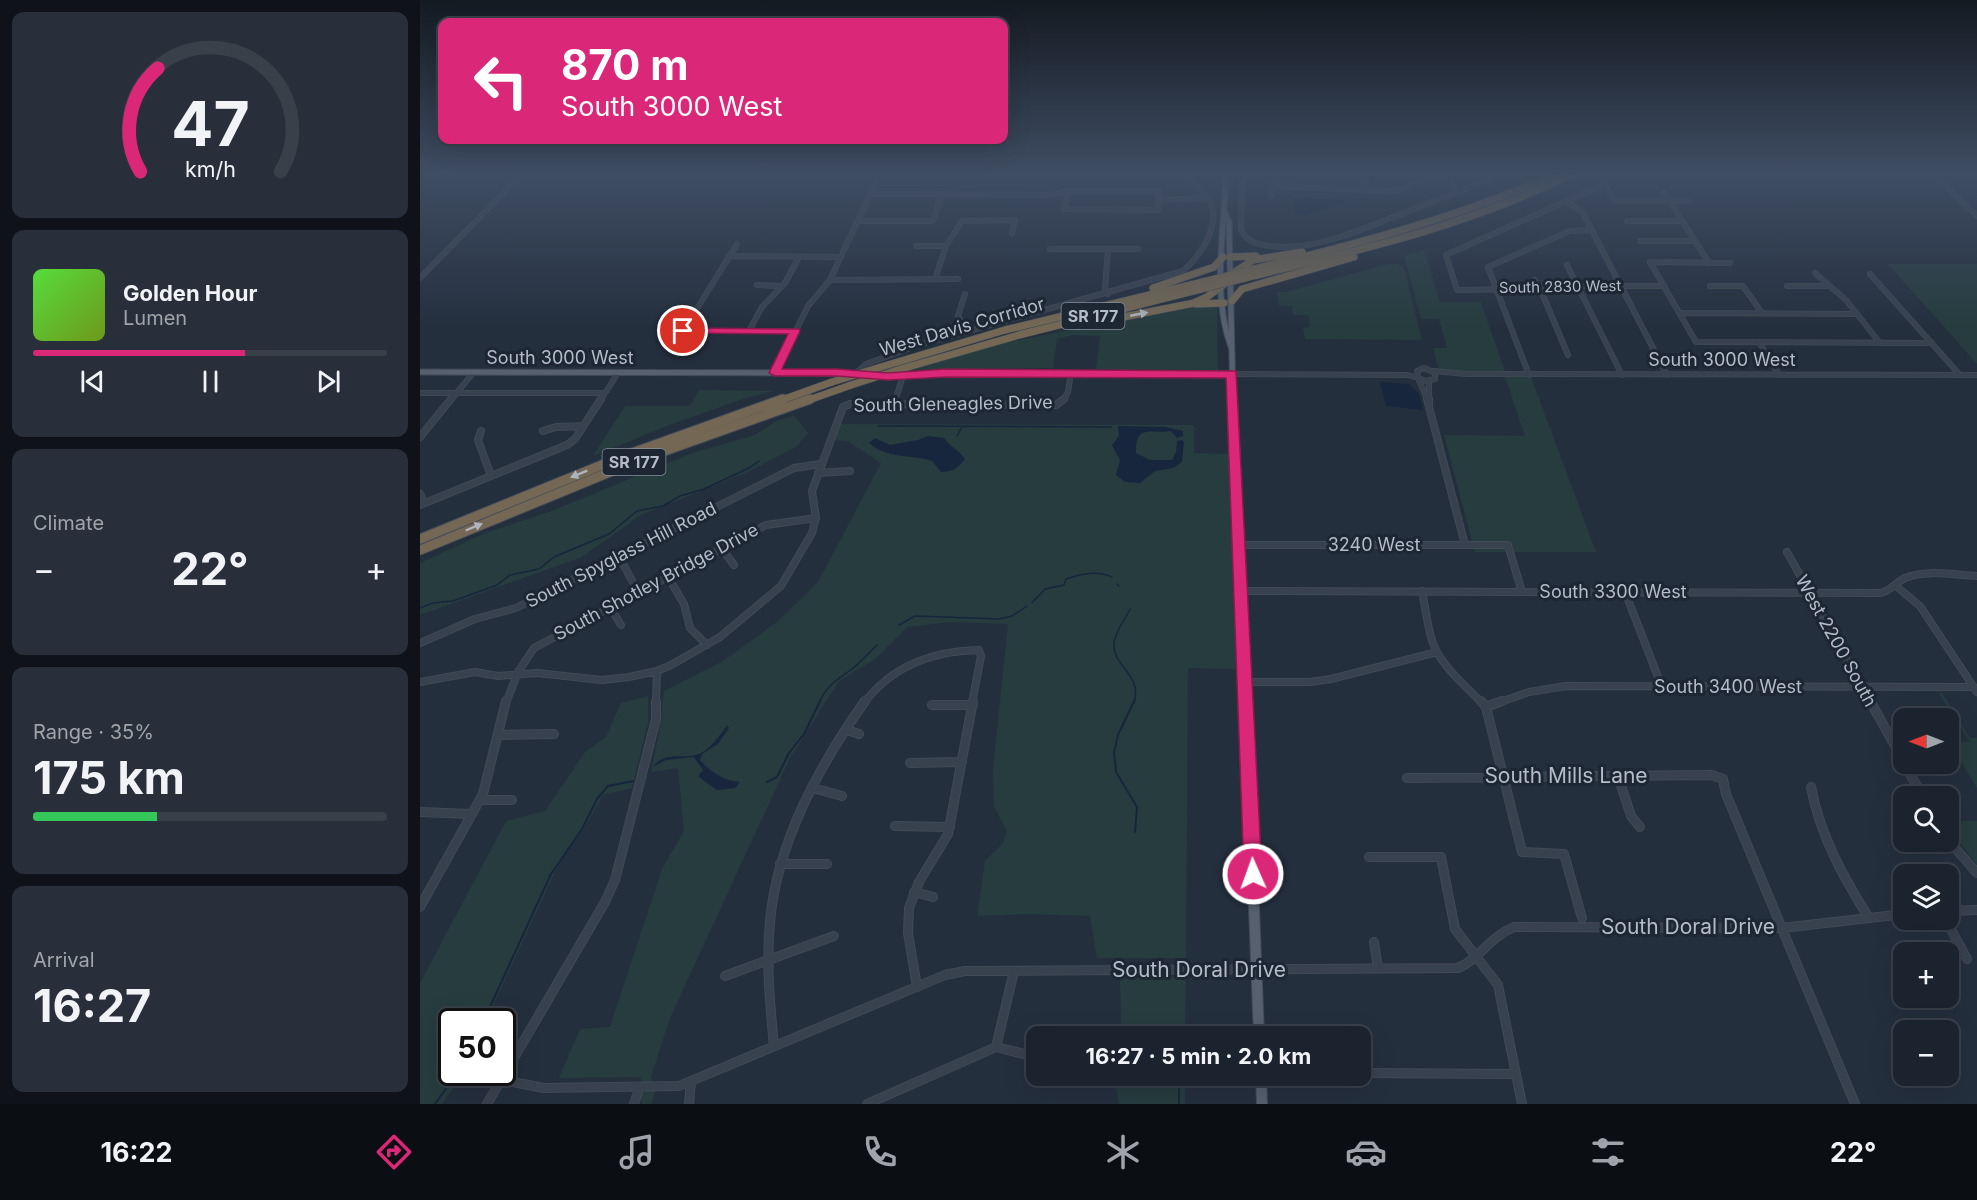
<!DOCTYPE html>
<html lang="en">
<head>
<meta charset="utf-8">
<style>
	body { margin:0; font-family:Inter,sans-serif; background:#282f3a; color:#f1f3f6; height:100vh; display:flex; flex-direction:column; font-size:22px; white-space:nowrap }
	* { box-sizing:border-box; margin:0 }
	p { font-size:20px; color:#a0a4aa }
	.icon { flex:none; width:33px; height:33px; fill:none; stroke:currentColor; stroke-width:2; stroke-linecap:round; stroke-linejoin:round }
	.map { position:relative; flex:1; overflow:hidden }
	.side { display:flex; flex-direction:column; gap:12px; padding:12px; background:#0f1319; width:420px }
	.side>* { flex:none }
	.top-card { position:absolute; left:18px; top:18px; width:570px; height:126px; border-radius:12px; box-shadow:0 6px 24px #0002,0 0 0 2px #39404a; background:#db2777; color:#fff; overflow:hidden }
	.needle { width:39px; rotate:270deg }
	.buttons { position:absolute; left:1473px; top:708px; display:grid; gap:12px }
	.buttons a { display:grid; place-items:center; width:66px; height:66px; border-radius:12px; background:#1b232e; box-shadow:0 6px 24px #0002,0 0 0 2px #39404a; font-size:30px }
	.speed { position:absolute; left:18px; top:1008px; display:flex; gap:12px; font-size:30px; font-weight:700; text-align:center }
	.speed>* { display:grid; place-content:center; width:78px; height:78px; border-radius:50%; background:#1b232e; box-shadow:0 6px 24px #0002,0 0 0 2px #39404a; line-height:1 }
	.speed .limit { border:3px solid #111; border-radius:9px; background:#fff; color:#111 }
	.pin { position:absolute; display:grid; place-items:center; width:51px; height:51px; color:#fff; margin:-26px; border:3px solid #fff; border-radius:50%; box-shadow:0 2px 6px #0007 }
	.me { position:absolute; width:66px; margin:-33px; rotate:358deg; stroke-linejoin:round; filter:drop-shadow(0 0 4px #0008) }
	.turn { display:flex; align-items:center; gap:21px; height:126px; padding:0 24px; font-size:27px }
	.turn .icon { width:78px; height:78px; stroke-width:2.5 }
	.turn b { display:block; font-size:42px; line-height:51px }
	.big { font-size:45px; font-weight:700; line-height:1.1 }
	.side .tile { flex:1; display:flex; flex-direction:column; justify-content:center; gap:9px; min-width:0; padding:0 21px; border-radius:12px; background:#282f3a }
	.side .dial { align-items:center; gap:0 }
	.dial svg { height:156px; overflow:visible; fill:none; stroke:#39404a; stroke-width:7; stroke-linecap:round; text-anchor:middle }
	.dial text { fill:#f1f3f6; stroke:none }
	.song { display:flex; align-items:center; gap:18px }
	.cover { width:72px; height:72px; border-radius:9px; background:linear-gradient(135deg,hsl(110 70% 55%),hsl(80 70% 35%)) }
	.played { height:6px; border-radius:3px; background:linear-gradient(90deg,#db2777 60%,#39404a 60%) }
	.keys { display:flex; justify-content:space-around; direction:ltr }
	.heat { display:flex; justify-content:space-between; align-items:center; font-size:33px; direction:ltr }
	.charge { height:9px; border-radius:4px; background:linear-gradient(90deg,#34c759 35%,#39404a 0) }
	.trip { position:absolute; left:606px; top:1026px; width:345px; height:60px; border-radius:12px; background:#1b232e; box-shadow:0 6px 24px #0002,0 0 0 2px #39404a; font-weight:700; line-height:60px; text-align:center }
	.tabs { display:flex; height:96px; justify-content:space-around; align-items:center; background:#0b0e12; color:#a0a4aa }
	.tabs .icon { width:42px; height:42px }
	.tabs .selected { color:#db2777 }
	.tabs b { font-size:27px; color:#f1f3f6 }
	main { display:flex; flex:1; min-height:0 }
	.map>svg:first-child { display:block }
	.green { fill:#263c3f }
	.water { fill:#17263c }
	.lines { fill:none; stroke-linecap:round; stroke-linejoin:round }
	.stream-far1 { stroke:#17263c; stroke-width:1.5 }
	.stream { stroke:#17263c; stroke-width:2 }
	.minor-far2-casing { stroke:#414a57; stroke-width:6 }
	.minor-far1-casing { stroke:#414a57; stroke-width:8 }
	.minor-casing { stroke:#414a57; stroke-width:10 }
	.major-far2-casing { stroke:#414a57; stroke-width:7 }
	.major-far1-casing { stroke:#414a57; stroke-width:10 }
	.major-casing { stroke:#414a57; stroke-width:12 }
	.highway-far1-casing { stroke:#434c59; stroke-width:8 }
	.highway-casing { stroke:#434c59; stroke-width:11 }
	.minor-far2 { stroke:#38414e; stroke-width:4.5 }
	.minor-far1 { stroke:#38414e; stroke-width:6 }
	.minor { stroke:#38414e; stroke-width:8 }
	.major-far2 { stroke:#56606e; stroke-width:5 }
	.major-far1 { stroke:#56606e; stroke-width:8 }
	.major { stroke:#56606e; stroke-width:10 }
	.highway-far1 { stroke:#746855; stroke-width:7 }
	.highway { stroke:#746855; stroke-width:9 }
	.highway-bridge-casing { stroke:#434c59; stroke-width:8; stroke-linecap:butt }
	.highway-bridge { stroke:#746855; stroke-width:7 }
	.oneway { fill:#aeb4bd }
	.route { fill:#db2777; stroke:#8e194d; stroke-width:1.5 }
	.labels { text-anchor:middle; stroke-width:6; stroke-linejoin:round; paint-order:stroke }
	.far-street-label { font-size:15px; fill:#b4bcc9; stroke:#1d2633 }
	.shield { fill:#1d2633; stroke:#878f9c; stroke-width:1.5 }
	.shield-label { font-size:16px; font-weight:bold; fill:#b4bcc9 }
	.street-label { font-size:18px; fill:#b4bcc9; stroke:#1d2633 }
	.near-street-label { font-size:21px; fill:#b4bcc9; stroke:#1d2633 }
</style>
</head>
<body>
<main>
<section class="side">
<div class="tile dial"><svg viewBox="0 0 100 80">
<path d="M14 69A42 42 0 1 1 86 69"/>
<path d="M14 69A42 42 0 0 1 23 16" stroke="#db2777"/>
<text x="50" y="56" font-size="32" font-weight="700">47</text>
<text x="50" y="72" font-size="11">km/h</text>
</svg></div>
<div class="tile">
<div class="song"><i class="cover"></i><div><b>Golden Hour</b><p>Lumen</p></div></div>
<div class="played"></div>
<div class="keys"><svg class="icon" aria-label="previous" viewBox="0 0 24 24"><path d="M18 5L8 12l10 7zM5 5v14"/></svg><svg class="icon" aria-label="pause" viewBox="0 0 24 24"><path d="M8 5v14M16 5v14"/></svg><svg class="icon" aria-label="next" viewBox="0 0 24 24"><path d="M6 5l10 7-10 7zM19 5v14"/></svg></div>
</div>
<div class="tile"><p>Climate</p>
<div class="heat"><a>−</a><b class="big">22°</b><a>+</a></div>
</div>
<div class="tile"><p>Range · 35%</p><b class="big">175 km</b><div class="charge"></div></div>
<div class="tile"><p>Arrival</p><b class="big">16:27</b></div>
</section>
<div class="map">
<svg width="1557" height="1104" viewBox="0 0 1557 1104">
	<rect width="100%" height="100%" fill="#242f3e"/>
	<path class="green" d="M 1004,250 L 1020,302 L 1061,302 L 1085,372 L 1019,370 L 1013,348 L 1027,348 L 1019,319 L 1001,319 L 984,256 Z
		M 969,264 L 978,264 L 984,268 L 1002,340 L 885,339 L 883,328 L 890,327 L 888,315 L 873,315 L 872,306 L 859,306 L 857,292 L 866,292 Z
		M 1468,264 L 1557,264 L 1557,364 L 1477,274 Z
		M 780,305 L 797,305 L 798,371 L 676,369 L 680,336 L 652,335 L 637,339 L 633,368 L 520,369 L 477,373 L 572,345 Z
		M 1085,377 L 1111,377 L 1176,552 L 1055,552 L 1024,435 L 1105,436 Z
		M 279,390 L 354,391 L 323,399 L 252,424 L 173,456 L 205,406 L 270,406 Z
		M 374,416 L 388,433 L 376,447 L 330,471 L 221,515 L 162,557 L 0,615 L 0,563 L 65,533 L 132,511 L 272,453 L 335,435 L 356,421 Z
		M 420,424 L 774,425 L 774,453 L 810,454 L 820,669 L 768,668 L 766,958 L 677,958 L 670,916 L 610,914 L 557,916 L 565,861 L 583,843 L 587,831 L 574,807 L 573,769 L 588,624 L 530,622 L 487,627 L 455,659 L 419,681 L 370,758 L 250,1018 L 231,1077 L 235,1093 L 231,1104 L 222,1104 L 221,1077 L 139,1078 L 160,1029 L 190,1027 L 242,869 L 264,831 L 258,768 L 231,772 L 240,727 L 244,691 L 303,661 L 357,622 L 398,582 L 461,463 L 427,441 L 414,440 Z
		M 1519,693 L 1522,693 L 1550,738 L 1557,738 L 1557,788 L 1529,742 L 1550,742 Z
		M 228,696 L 228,723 L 212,788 L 183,795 L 164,829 L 140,861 L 66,1021 L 32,1022 L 32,1072 L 44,1073 L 22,1104 L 0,1104 L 0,983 L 86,821 L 125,811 L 165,752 L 186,737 L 201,703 Z
		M 1528,821 L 1557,821 L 1557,865 L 1529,829 Z
		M 700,977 L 766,977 L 765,1036 L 700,1036 C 702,1016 700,997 700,977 Z
		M 698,1076 L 765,1076 L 765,1104 L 699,1104 L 696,1088 Z"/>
	<path class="water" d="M 875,198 L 919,199 L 926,202 L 885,216 L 875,213 L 873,200 Z
		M 960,382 L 989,384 L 999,394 L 1003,410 L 966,406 Z
		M 698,426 L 746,427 L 763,431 L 763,436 L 757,438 L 751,431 C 730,434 715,424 716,453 L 730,460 L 752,460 L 756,452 L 757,441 L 762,440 L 764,442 L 762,462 L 753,468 L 735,471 L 720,483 L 705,482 L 696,475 L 700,460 L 692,445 L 699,436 Z
		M 508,436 L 524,438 C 530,447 539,450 545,459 C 538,468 533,472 521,472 L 512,461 C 491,454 466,459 449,443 L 455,438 L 470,445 L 498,440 Z
		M 307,725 L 309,728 L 298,744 L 282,754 L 280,760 C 291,772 304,781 320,782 L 315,788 L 297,790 L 279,777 L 279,774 L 283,770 L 274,757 L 246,760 L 233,767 C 246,749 265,761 281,753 C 291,748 303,732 307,725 Z"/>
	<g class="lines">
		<path class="stream-far1" d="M 458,426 L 691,427
			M 537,436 L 542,427
			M 697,584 L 699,586
			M 612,603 L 625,589 L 644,585 L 646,579 C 661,574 677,570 692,577
			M 0,608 L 13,603 L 33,601 L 77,585 L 90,575 L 119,569 L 134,557 L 189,534 L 217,511 L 243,506 L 260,496 L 284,489 L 329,468 L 339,461
			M 710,609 C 705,620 695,631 694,643 C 692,667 723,674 714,703
			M 479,625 L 495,616 L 579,619 L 592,616 L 607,606
			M 399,703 C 407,685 417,680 432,669 C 441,662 449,653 457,645"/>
		<path class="stream" d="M 714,701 L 698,735 L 694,752 L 696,772 L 717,807 L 715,832
			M 347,782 L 357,777 L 369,753 L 384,734 L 400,701
			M 63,1022 L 131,874 L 162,829 L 177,799 L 188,786 L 213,781
			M 759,1076 L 759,1104
			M 15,1104 L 38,1072"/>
		<defs>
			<path id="minor-far2" d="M 822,173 L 821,229 C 827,250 869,248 887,245 C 919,240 949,226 979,215 C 1015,201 1050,187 1086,173
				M 946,173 L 948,190
				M 1027,173 L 1032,185 L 1041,192
				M 1512,173 L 1557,216
				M 1184,183 L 1195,201 L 1269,201
				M 851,186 L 971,191 L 980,190 L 1007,179 L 1029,179
				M 1186,186 L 1178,187 L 1026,255 L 1037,290 L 1104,289 L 1119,286 L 1244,286
				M 649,191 L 739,191 L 738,210 L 644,209 Z
				M 1244,192 L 1289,263
				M 450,194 L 629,195 L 649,191
				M 851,196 L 853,179
				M 739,200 L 787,198
				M 1148,202 L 1163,213 L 1247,375
				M 438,221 L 513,221 L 522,194
				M 1207,221 L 1262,221
				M 1220,241 L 1275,241
				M 496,246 L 526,246
				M 630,249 L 718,249
				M 688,249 L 685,289 L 688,294
				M 309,256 L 420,257
				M 1230,262 L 1276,342 L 1512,343
				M 1230,262 L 1310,263
				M 1147,265 L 1202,375
				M 1395,273 L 1426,300 L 1460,343
				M 1450,274 L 1540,375
				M 0,278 L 103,173
				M 515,279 L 526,246 L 542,221 L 595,220 L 592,233
				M 410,280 L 538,279
				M 1114,280 L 1119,286 L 1148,355
				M 337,285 L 362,286
				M 1290,286 L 1323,286 L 1342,313
				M 1367,286 L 1408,286
				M 545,294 L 538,316 L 546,332
				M 1260,313 L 1437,314
				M 241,331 L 375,331
				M 263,331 L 317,244
				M 329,331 L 342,307 L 365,283 L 379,257
				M 1339,342 L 1359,375
				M 1004,368 L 1015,373 L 1015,379 L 1006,381 L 998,378 L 997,371 Z
				M 1013,371 L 1047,374 L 1557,375
				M 355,373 L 388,306 L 410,280 L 460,173
				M 435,374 L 446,364 L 499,345 L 763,271 C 781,255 802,225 789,200 C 783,189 771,181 762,173
				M 812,374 L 988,375 L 998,378 L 1008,401
				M 1109,375 L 1068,267 L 1150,231 L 1172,230
				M 1009,381 L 1009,401
				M 0,393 L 185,393
				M 30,401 L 53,373
				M 180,401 L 198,373
				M 475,401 L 483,376
				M 643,401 L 648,392 L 651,373"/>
			<path id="minor-far1" d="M 1007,399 L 1045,545
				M 1009,399 L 1009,404
				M 474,403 L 475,399
				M 61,431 L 58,440 L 71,476
				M 123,431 L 136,427 L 163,426
				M 0,437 L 31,399
				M 398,473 L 430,471
				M 0,494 L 4,503
				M 0,505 L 147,445 L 155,439 L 181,399
				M 820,545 L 1088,545 L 1102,592
				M 302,549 L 314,565
				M 1367,552 L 1451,703
				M 199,556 L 218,592
				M 248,577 L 264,604 L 270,628 L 287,645
				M 1477,587 L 1500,606 L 1557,692
				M 822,591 L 1461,593 C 1472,590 1476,582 1485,578 C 1506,569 1535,575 1557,576
				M 1002,591 C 1005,606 1007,622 1011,637 C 1018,664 1043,683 1062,703
				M 1205,592 L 1242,687
				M 190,607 L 201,625
				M 0,643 L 55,619 L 96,608 L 374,468 L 401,464
				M 0,682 L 55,672 L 78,676 L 117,673 L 182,680 L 209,677 L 237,671 L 251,665 L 300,637 L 361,586 L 392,533 L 396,518 L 392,491 L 423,407 L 430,404 L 636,405 L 644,399
				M 826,682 L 890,682 L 911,679 L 1017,652
				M 86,703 L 98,672 L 114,648 L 346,525 L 396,518
				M 236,703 L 237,671
				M 444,703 C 472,666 513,651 559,650 L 561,656 L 552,703
				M 1078,703 L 1109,692 L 1146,686 L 1554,687"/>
			<path id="minor" d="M 1061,701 L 1066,707 L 1102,852 L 1144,854 L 1162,918
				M 1450,701 L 1484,762
				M 512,705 L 553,705
				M 1066,707 L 1082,701
				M 427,730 L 439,734
				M 78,735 L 134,734
				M 490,763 L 542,762
				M 1484,764 L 1503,796
				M 1198,776 L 1211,816 L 1220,827
				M 987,778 L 1292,775 L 1303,779 L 1306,794 L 1435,1104
				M 1391,787 C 1400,835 1423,877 1449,918
				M 393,788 L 422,796
				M 62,800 L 92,800
				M 0,812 L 51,814
				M 475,826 L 530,827
				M 1528,840 L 1557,873
				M 949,857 L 1021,857 L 1035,929 L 1078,985 L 1102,1104
				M 360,864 L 407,864
				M 494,892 L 513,897
				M 0,907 L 63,794 L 86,701
				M 1528,911 L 1557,910
				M 1526,920 L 1547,959
				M 954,942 L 958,968
				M 305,976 L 414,936
				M 497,987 L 488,933 L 489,908 L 499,882 L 528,834 L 553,701
				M 354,1046 C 350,1005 346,963 350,922 C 357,842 399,766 445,701
				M 576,1047 L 594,971
				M 576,1047 L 616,1057
				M 940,1073 L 1096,1074
				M 82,1080 L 124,1088 L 259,1086 L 525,975 L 545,971 L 1038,968 C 1060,959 1068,938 1094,927 L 1362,928 L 1484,914
				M 67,1104 L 185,902 L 195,880 L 236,719 L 236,701
				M 214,1104 L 220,1087
				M 269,1104 L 271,1081
				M 447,1104 L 576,1047"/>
			<path id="major-far2" d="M 806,173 C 805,229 791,292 811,347
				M 804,210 L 809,222 L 813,401
				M 0,372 L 410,373 L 468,377 L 526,373 L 812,374"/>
			<path id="major-far1" d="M 813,399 L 826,703"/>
			<path id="major" d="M 826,701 L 839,1036
				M 841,1076 L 842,1104"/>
			<path id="highway-far1" d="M 810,257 L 836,256
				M 826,271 C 933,245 1038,218 1138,173
				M 809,276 L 833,260 L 882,252
				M 825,278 C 941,250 1047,226 1155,173
				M 733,288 L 794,267 L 803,257
				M 812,301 L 822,289 L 934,257
				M 776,304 L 804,303
				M 658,326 L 774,303 L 787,297 L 807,282
				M 461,367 L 585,330 L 791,280
				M 481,369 L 599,335 L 789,287
				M 359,401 L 412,382
				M 386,401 L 431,385"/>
			<path id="highway" d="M 0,539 L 204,456 L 363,399
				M 0,550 L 219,460 L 390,399"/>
		</defs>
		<use href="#minor-far2" class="minor-far2-casing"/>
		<use href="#minor-far1" class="minor-far1-casing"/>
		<use href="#minor" class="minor-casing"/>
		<use href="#major-far2" class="major-far2-casing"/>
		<use href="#major-far1" class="major-far1-casing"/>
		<use href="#major" class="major-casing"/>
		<use href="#highway-far1" class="highway-far1-casing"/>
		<use href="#highway" class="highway-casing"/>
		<use href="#minor-far2" class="minor-far2"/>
		<use href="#minor-far1" class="minor-far1"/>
		<use href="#minor" class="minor"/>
		<use href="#major-far2" class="major-far2"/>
		<use href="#major-far1" class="major-far1"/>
		<use href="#major" class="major"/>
		<use href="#highway-far1" class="highway-far1"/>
		<use href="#highway" class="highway"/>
		<defs>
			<path id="highway-bridge" d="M 791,280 L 826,271
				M 789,287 L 825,278
				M 412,382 L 461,367
				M 431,385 L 481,369"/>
		</defs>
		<use href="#highway-bridge" class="highway-bridge-casing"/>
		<use href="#highway-bridge" class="highway-bridge"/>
	</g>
	<defs><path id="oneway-solid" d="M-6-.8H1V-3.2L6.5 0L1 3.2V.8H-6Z" transform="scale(1.5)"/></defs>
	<g class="oneway">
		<use href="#oneway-solid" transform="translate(719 314) rotate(-11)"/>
		<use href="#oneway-solid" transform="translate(159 474) rotate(158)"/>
		<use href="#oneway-solid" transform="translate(54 527) rotate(-23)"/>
	</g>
	<linearGradient id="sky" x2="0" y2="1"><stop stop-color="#141a22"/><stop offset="0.53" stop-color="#3f4d63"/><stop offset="1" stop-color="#3f4d63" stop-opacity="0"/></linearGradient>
	<rect width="1557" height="328" fill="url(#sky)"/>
	<path class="route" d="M 263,328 L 379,329 L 380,331 L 362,369 L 417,369 L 468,373 L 526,369 L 816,371 L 842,874 L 839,880 L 833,882 L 827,880 L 824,874 L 806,378 L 526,377 L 468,380 L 417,376 L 355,376 L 349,373 L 368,334 L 259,333 L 259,329 Z"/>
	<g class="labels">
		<g class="far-street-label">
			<text transform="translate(1140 287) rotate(-1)" y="5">South 2830 West</text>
		</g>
		<g class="shield">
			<rect x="641.5" y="303" width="63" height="26" rx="4.5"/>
			<rect x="182.5" y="449" width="63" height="26" rx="4.5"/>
		</g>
		<g class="shield-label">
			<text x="673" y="322">SR 177</text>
			<text x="214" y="468">SR 177</text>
		</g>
		<g class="street-label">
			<text transform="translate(542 327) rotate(-16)" y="6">West Davis Corridor</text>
			<text x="140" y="364">South 3000 West</text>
			<text x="1302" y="366">South 3000 West</text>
			<text transform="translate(533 404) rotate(-1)" y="6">South Gleneagles Drive</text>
			<text x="954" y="551">3240 West</text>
			<text transform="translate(201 555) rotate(-27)" y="6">South Spyglass Hill Road</text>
			<text transform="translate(236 582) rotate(-28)" y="6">South Shotley Bridge Drive</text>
			<text x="1193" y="598">South 3300 West</text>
			<text transform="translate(1416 641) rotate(61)" y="6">West 2200 South</text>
			<text x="1308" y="693">South 3400 West</text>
		</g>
		<g class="near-street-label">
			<text x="1146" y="783">South Mills Lane</text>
			<text x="1268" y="934">South Doral Drive</text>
			<text x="779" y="977">South Doral Drive</text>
		</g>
	</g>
</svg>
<div class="buttons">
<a><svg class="needle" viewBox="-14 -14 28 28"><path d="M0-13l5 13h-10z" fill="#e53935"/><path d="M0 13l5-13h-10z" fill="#a0a4aa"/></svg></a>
<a><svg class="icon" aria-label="search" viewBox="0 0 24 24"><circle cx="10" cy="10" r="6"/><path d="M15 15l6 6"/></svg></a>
<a><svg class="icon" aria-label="layers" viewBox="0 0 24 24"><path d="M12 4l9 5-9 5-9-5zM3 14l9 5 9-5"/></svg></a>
<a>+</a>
<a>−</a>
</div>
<div class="speed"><div class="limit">50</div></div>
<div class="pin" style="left:263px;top:331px;background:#d93025"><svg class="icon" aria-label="arrive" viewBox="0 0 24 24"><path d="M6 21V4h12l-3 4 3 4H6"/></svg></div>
<svg class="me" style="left:833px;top:874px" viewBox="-20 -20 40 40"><circle r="17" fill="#db2777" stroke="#fff" stroke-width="3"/><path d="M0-11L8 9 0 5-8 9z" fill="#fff"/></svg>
<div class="trip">16:27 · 5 min · 2.0 km</div>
<div class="top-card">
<div class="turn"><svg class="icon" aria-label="left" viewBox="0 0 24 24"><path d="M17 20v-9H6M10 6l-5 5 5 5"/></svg><div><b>870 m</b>South 3000 West</div></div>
</div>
</div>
</main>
<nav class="tabs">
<b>16:22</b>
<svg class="icon selected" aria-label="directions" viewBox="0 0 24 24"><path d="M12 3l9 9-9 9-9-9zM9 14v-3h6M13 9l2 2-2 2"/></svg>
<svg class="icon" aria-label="music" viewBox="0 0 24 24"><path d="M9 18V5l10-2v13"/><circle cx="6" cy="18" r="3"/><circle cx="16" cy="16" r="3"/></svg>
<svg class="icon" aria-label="phone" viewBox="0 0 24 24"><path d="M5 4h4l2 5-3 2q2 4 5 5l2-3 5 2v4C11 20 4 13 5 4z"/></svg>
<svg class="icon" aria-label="climate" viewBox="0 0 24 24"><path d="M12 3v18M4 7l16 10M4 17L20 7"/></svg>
<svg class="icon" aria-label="car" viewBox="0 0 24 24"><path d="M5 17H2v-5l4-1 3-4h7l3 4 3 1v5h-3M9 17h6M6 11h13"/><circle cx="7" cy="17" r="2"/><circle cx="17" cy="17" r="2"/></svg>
<svg class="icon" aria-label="filters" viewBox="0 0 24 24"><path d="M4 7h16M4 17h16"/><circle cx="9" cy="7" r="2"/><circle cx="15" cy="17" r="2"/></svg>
<b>22°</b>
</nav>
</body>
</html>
